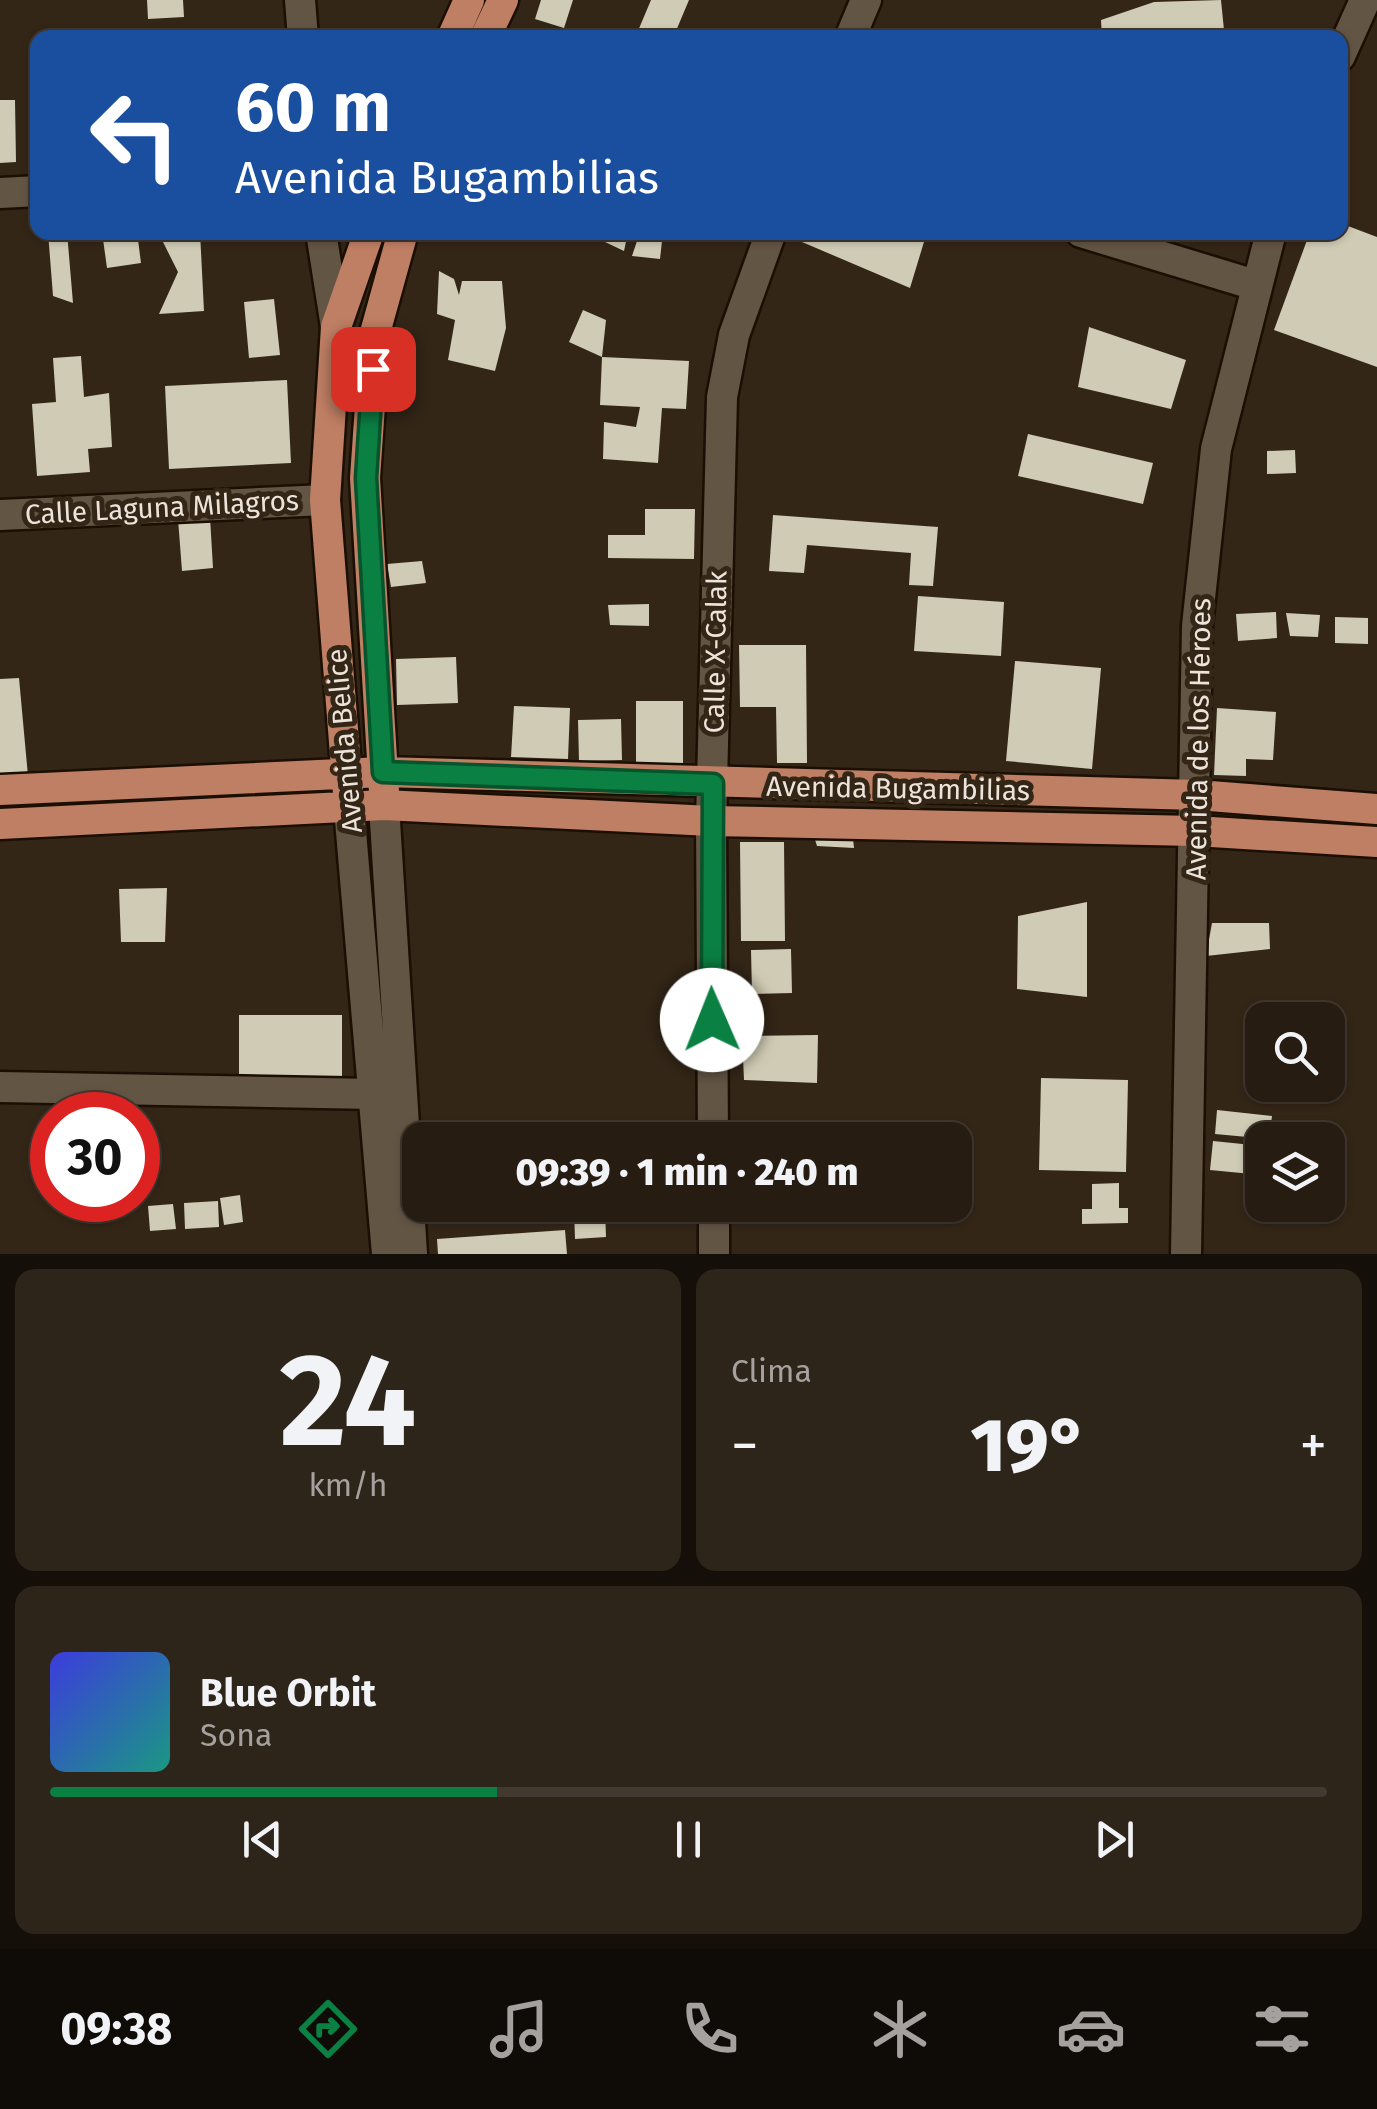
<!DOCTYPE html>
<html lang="es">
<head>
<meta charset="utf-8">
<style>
	body { margin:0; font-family:"Fira Sans",sans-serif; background:#2e251a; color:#f1f3f6; height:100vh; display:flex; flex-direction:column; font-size:38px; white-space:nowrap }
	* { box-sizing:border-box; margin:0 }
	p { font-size:32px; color:#a4a19f }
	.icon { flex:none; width:55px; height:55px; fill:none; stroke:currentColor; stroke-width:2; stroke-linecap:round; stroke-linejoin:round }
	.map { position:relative; height:1254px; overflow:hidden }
	.details { display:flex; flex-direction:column; gap:15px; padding:15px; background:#150f09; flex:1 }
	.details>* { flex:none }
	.guide { position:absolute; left:30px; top:30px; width:1318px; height:210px; border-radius:20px; box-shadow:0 2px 8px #0004,0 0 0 2px #423a31; background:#1a4fa0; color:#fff; overflow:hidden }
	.fabs { position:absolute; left:1245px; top:1002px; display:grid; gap:20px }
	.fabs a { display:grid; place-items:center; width:100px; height:100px; border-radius:20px; background:#261c11; box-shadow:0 2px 8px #0004,0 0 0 2px #423a31; font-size:50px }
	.speed { position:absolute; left:30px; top:1092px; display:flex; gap:20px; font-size:50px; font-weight:700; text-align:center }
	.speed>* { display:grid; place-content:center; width:130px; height:130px; border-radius:50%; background:#261c11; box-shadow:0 2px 8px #0004,0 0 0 2px #423a31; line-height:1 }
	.speed .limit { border:15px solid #d22; background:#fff; color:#111 }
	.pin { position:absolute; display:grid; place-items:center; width:85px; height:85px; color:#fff; margin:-42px; border-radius:20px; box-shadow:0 5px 15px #0006 }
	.me { position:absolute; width:110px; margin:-55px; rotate:359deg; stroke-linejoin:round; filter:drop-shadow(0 0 8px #0008) }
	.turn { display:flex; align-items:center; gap:35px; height:210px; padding:0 40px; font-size:45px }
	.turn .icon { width:130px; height:130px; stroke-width:2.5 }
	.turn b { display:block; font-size:70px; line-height:85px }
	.big { font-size:75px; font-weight:800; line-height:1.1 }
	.details .widget { flex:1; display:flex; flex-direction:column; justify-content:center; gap:15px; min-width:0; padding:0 35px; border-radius:20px; background:#2e251a }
	.details .dial { align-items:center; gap:0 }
	.dial b { font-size:130px; line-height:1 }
	.song { display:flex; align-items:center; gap:30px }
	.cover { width:120px; height:120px; border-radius:15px; background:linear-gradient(135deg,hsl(240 70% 55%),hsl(170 70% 35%)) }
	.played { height:10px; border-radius:5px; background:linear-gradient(90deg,#0b8043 35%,#423a31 35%) }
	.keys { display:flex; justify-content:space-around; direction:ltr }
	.heat { display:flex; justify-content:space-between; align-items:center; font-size:55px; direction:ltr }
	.details .tiles { flex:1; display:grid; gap:15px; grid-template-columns:1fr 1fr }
	.widget:last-child { grid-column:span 2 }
	.trip { position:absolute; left:402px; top:1122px; width:570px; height:100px; border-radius:20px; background:#261c11; box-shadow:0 2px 8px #0004,0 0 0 2px #423a31; font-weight:800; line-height:100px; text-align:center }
	.tabs { display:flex; height:160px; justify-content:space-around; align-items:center; background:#0f0b07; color:#a4a19f }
	.tabs .icon { width:70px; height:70px }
	.tabs .on { color:#0b8043 }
	.tabs b { font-size:45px; color:#f1f3f6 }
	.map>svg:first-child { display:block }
	.building { fill:#cfcbb4 }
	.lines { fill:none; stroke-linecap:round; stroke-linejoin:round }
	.minor-casing { stroke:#1b0f03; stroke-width:35 }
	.major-casing { stroke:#1b0f03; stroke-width:35 }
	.minor { stroke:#635544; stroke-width:30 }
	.major { stroke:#bf7f64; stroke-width:30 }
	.route-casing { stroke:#07532c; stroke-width:25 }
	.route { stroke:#0b8043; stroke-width:18 }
	.labels { text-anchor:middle; stroke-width:10; stroke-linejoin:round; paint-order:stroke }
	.street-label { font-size:28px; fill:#ece3da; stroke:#332617 }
</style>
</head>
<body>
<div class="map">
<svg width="1377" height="1254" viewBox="0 0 1377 1254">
	<rect width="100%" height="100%" fill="#332617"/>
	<path class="building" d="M 147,0 L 183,0 L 184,17 L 148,19 Z
		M 541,0 L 573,0 L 564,28 L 535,19 Z
		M 651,0 L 689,0 L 673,38 L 635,38 Z
		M 1221,0 L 1224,30 L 1175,38 L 1102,38 L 1101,20 L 1154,2 Z
		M 0,100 L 15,100 L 16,162 L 0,163 Z
		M 1340,223 L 1377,237 L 1377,367 L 1274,330 L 1310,232 L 1340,232 Z
		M 48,232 L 67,232 L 73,303 L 53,296 Z
		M 102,232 L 137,232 L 141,263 L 107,268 Z
		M 158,232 L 200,232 L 204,311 L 159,314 L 178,272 Z
		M 583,232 L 628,232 L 624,251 L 603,241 Z
		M 640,232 L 663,232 L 660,259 L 632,256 Z
		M 805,232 L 927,232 L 910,288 L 802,242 Z
		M 439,271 L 454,279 L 459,295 L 462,281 L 502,281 L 506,328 L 495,371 L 448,360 L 455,320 L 437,314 Z
		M 274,299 L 280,355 L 249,358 L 244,302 Z
		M 583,310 L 606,320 L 602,357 L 569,342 Z
		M 1089,327 L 1186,360 L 1171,409 L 1078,387 Z
		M 81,356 L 84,397 L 109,393 L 112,447 L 88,449 L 90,472 L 37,476 L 32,404 L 56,402 L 53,358 Z
		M 602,357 L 689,361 L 686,409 L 662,408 L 658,463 L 603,459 L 604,422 L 636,427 L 640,407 L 600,405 Z
		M 287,380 L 291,463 L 169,469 L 165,386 Z
		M 1028,434 L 1153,463 L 1143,504 L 1018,476 Z
		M 1295,450 L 1296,473 L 1267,474 L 1267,451 Z
		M 645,509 L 695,509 L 694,559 L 608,558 L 608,535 L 645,535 Z
		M 773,515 L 938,527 L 933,586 L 909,585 L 911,553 L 807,545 L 804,573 L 769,571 Z
		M 210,517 L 213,568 L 182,571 L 178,519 Z
		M 422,561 L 426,583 L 391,587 L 387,564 Z
		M 918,596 L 1004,602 L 1001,656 L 914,651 Z
		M 649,604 L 649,626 L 610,625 L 608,605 Z
		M 1276,612 L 1277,638 L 1238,641 L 1236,614 Z
		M 1286,613 L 1320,615 L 1318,637 L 1290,636 Z
		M 1335,617 L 1368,618 L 1368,644 L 1335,643 Z
		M 739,645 L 806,645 L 807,763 L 777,763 L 776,707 L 740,707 Z
		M 456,657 L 458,703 L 397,705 L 396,659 Z
		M 1015,661 L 1101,668 L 1092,769 L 1006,761 Z
		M 19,678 L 28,776 L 0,776 L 0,679 Z
		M 636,701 L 683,701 L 683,763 L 636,763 Z
		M 514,706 L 570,708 L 568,759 L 511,757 Z
		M 1217,708 L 1276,712 L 1273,760 L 1246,759 L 1246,776 L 1214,775 Z
		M 621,719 L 622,760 L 579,761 L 578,720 Z
		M 852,829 L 854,848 L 817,846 L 812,830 Z
		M 740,842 L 784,842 L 785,941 L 741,941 Z
		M 167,888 L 165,942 L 121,942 L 119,889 Z
		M 1087,902 L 1087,997 L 1017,989 L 1018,916 Z
		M 1212,923 L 1269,923 L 1270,949 L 1206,956 Z
		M 791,949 L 792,993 L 752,994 L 751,950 Z
		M 239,1015 L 342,1015 L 342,1079 L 239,1079 Z
		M 1247,1027 L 1262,1028 L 1262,1063 L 1244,1061 Z
		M 818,1035 L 817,1083 L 744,1080 L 742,1036 Z
		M 1041,1078 L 1128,1080 L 1126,1172 L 1039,1170 Z
		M 1217,1110 L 1272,1116 L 1269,1139 L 1215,1134 Z
		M 1213,1141 L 1262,1146 L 1262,1175 L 1210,1170 Z
		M 1328,1159 L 1344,1161 L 1342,1178 L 1328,1176 Z
		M 1119,1183 L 1119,1208 L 1128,1208 L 1128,1223 L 1082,1224 L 1082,1209 L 1092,1209 L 1092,1184 Z
		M 240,1195 L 243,1222 L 224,1225 L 220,1198 Z
		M 218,1201 L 219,1227 L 185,1229 L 184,1203 Z
		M 173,1204 L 176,1229 L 150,1231 L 148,1206 Z
		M 605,1208 L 606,1237 L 575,1239 L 574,1209 Z
		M 565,1230 L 567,1254 L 438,1254 L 437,1239 Z"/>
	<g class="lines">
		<defs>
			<path id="minor" d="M 300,0 L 303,38
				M 850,38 L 866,0
				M 1340,56 L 1365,0
				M 0,193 L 38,191
				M 321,232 L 336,327
				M 1081,232 L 1255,285
				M 0,515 L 325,500
				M 384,805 L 412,1254
				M 349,808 L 387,1254
				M 0,1087 L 374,1094
				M 713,1140 L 711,821 L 722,397 L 734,335 L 771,232
				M 714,1205 L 714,1254
				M 1186,1254 L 1197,626 L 1216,449 L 1271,232"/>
			<path id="major" d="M 452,38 L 469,0
				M 485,38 L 503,0
				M 0,790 L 383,772 L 1197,795 L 1377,809
				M 384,792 L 365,478 L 375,333 L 403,232
				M 348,793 L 325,500 L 336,327 L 369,232
				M 0,824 L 384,805 L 711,821 L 1195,831 L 1377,842"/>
		</defs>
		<use href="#minor" class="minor-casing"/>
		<use href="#major" class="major-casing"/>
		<use href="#minor" class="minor"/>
		<use href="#major" class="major"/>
	</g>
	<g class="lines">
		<defs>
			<path id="route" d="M 373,369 L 366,478 L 383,772 L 713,784 L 712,1020"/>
		</defs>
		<use href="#route" class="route-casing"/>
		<use href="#route" class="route"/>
	</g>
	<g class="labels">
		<g class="street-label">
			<text transform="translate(162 507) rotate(-3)" y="10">Calle Laguna Milagros</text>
			<text transform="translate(715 652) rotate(-89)" y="10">Calle X-Calak</text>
			<text transform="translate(1198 739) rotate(-89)" y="10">Avenida de los Héroes</text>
			<text transform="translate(344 741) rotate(-95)" y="10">Avenida Belice</text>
			<text transform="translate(898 788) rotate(1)" y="10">Avenida Bugambilias</text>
		</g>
	</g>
</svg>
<div class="fabs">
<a><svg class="icon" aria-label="search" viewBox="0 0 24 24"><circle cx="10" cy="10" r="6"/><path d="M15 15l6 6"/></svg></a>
<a><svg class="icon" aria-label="layers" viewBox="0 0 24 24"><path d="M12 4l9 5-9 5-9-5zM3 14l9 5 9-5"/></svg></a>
</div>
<div class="speed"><div class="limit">30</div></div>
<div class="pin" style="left:373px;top:369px;background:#d93025"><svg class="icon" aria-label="arrive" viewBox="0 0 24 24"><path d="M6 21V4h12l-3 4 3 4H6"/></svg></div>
<svg class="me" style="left:712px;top:1020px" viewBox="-20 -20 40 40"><circle r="19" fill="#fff"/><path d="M0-13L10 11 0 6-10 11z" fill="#0b8043"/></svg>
<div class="trip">09:39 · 1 min · 240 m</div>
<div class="guide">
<div class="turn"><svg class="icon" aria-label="left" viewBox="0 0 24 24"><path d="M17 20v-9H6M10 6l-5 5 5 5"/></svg><div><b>60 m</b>Avenida Bugambilias</div></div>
</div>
</div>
<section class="details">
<div class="tiles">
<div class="widget dial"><b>24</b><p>km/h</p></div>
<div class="widget"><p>Clima</p>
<div class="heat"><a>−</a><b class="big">19°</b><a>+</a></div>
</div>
<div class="widget">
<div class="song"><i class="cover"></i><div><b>Blue Orbit</b><p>Sona</p></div></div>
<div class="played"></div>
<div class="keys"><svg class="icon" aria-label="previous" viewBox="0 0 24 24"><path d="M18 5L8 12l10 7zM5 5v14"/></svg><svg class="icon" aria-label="pause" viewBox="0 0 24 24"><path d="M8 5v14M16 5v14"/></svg><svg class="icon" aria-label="next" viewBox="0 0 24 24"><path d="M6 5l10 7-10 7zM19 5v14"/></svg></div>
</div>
</div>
</section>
<nav class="tabs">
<b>09:38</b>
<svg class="icon on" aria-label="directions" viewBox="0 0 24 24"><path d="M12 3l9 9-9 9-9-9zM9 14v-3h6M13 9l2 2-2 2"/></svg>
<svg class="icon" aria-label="music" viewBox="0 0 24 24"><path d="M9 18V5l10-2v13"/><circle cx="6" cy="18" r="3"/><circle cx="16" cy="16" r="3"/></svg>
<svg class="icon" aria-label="phone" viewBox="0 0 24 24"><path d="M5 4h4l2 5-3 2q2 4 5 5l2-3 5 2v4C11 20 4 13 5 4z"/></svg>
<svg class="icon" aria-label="climate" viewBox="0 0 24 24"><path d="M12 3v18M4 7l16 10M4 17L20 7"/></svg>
<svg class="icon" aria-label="car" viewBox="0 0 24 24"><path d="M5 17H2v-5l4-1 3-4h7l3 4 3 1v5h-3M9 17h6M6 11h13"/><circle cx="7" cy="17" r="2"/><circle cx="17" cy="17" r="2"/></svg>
<svg class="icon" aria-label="filters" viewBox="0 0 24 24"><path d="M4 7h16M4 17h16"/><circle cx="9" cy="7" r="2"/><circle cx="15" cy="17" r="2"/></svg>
</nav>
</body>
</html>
